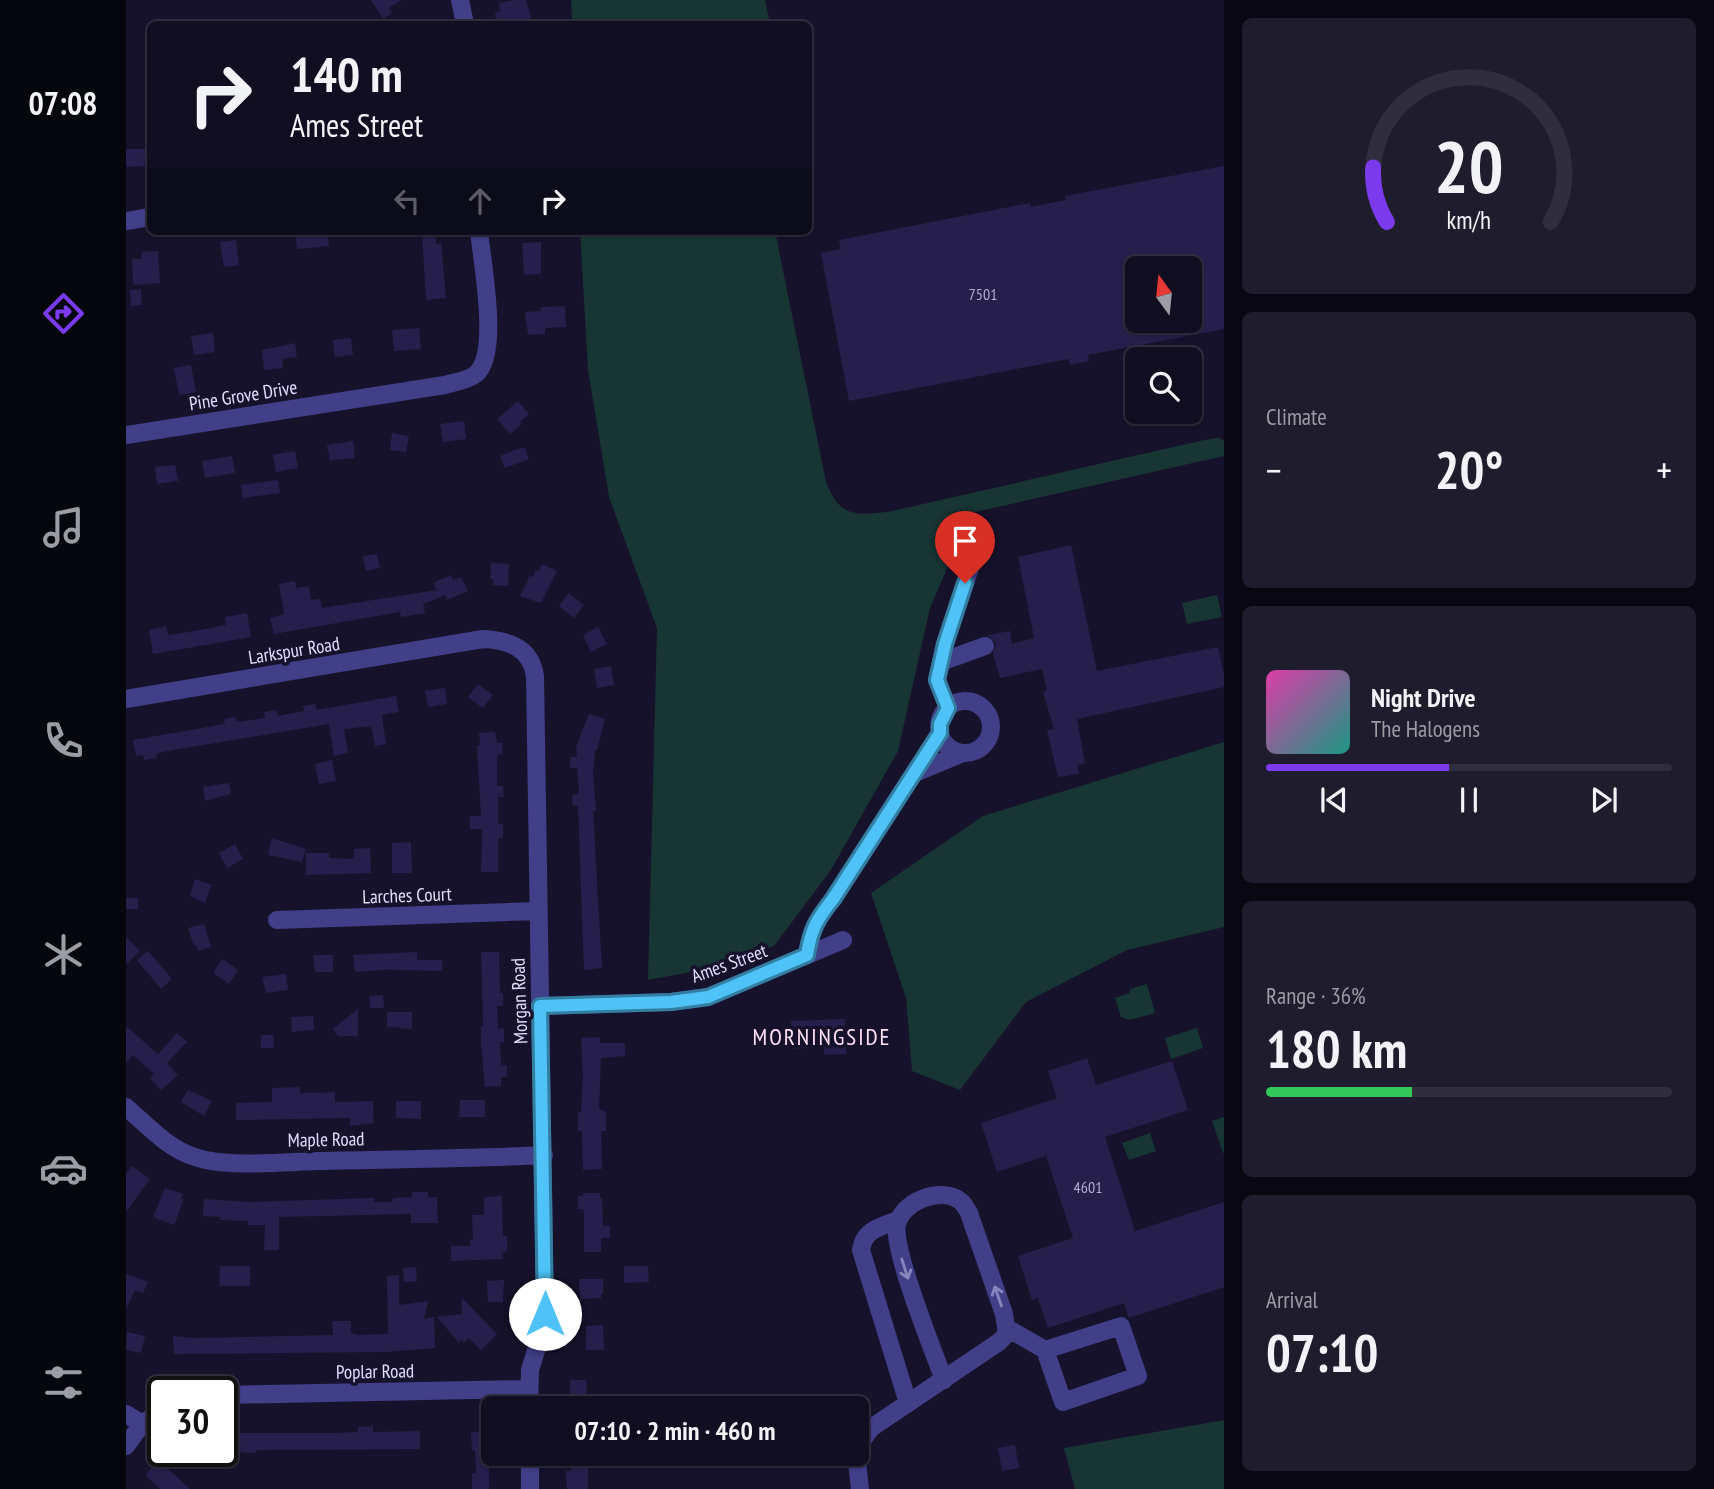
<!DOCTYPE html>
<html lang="en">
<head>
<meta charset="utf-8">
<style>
	body { margin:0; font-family:"PT Sans Narrow",sans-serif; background:#1e1c2d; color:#f1f3f6; height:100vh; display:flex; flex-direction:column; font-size:26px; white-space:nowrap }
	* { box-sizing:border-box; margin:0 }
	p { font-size:23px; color:#9c9ca5 }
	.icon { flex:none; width:38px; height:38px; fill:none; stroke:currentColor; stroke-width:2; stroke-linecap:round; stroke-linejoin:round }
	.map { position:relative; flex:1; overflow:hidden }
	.side { display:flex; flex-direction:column; gap:18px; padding:18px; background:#090812; width:490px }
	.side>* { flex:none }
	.guide { position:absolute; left:21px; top:21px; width:665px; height:214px; border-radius:10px; box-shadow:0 2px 5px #0004,0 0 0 2px #302e3e; background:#100e20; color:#f1f3f6; overflow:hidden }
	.needle { width:46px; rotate:345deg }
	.fabs { position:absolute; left:999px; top:256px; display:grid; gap:14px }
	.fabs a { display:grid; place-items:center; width:77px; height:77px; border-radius:10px; background:#100e20; box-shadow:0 2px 5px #0004,0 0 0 2px #302e3e; font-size:35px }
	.speed { position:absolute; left:21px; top:1376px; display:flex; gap:14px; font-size:35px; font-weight:700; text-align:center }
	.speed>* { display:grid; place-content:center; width:91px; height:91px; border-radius:50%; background:#100e20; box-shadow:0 2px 5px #0004,0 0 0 2px #302e3e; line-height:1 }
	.speed .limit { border:4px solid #111; border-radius:10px; background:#fff; color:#111 }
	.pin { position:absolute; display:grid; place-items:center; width:60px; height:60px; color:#fff; margin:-72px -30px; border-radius:50% 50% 50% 0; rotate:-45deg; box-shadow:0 0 7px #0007 }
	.pin .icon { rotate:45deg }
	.me { position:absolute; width:77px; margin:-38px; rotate:0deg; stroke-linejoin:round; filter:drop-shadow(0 0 5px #0008) }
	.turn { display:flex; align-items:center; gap:24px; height:147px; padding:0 28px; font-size:32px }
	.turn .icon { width:91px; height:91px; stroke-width:2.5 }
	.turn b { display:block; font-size:49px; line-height:60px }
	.lanes { display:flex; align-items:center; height:66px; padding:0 28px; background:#0003; justify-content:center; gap:35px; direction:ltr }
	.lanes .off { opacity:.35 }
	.big { font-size:52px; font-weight:600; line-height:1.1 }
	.side .tile { flex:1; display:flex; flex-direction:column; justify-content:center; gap:10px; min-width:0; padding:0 24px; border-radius:10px; background:#1e1c2d }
	.side .dial { align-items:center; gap:0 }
	.dial svg { height:182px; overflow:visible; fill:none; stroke:#302e3e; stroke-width:7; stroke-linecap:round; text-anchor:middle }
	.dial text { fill:#f1f3f6; stroke:none }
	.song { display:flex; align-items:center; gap:21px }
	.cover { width:84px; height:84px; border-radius:10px; background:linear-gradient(135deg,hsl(320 70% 55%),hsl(170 70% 35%)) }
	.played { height:7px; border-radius:4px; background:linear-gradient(90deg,#7c3aed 45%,#302e3e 45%) }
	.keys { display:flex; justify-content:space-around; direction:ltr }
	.heat { display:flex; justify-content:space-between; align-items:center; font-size:38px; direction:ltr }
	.charge { height:10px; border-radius:5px; background:linear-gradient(90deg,#34c759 36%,#302e3e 0) }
	.trip { position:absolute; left:355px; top:1396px; width:388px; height:70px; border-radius:10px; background:#100e20; box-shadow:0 2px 5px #0004,0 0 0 2px #302e3e; font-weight:600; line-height:70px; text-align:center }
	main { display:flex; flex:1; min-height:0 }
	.dock { display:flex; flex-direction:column; width:126px; justify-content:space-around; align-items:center; background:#06060d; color:#9c9ca5 }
	.dock .icon { width:49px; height:49px }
	.dock .selected { color:#7c3aed }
	.dock b { font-size:32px; color:#f1f3f6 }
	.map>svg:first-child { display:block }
	.green { fill:#163533 }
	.building { fill:#271f4b; fill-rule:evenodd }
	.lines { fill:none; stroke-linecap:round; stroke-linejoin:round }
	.minor { stroke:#403f88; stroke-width:18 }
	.oneway { stroke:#8887bd }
	.route-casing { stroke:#337fa1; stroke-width:18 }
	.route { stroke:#4fc3f7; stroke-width:12 }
	.labels { text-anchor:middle; stroke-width:7; stroke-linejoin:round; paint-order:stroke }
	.number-label { font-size:16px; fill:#b2aed1 }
	.street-label { font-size:19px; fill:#e0defe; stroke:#16122b }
	.quarter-label { font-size:23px; letter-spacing:2px; fill:#fee0f4; stroke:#16122b }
</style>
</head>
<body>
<main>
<nav class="dock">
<b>07:08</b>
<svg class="icon selected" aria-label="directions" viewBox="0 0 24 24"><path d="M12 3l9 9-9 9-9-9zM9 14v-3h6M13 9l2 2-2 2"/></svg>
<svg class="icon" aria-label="music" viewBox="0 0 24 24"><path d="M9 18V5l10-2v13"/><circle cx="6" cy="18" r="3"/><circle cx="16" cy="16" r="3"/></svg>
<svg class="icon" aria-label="phone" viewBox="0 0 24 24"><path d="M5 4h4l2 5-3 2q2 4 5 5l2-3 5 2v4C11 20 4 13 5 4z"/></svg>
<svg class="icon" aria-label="climate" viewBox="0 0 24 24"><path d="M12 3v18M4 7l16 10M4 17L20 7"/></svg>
<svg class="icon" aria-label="car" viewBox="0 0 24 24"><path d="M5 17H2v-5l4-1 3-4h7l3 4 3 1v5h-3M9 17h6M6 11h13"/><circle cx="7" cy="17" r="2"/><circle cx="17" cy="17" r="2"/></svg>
<svg class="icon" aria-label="filters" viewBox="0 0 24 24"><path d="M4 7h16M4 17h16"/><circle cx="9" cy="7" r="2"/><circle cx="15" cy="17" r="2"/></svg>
</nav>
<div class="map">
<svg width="1098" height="1489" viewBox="0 0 1098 1489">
	<rect width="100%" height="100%" fill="#16122b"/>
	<path class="green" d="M 445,0 L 639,0 L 644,24 L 446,24 Z
		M 454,231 L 649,231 L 700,482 C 714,517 727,515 762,512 L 1078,440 L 1093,438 L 1098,441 L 1098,456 L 845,513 L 804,608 L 772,751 L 705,870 L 648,946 L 576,970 L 522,980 L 531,628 L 483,497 L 462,370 Z
		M 1091,595 L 1096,617 L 1061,624 L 1056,603 Z
		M 1098,742 L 1098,927 L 1001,950 L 900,1002 L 834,1090 L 786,1071 L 780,998 L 745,893 L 857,816 Z
		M 1021,984 L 1029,1013 L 1004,1020 L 995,1017 L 989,998 L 1004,993 L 1004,989 Z
		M 1071,1028 L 1077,1048 L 1045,1059 L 1039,1038 Z
		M 1098,1117 L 1098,1153 L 1097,1153 L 1086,1121 Z
		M 1024,1133 L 1030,1151 L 1003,1160 L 996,1143 Z
		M 1098,1420 L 1098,1489 L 949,1489 L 938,1448 Z"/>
	<path class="building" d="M 245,0 L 275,0 L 263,8 L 266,13 L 257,19 Z
		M 388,0 L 400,0 L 406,21 L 371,24 L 369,12 L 374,11 L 373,3 Z
		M 0,149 L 24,149 L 24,166 L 0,167 Z
		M 1098,166 L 1098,329 L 962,355 L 963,361 L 944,365 L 943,359 L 723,401 L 695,253 L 715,249 L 713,240 L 904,203 L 905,207 L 940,200 L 939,196 ZM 1012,268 L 1064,268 L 1064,320 L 1012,320 Z
		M 169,231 L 201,231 L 203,246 L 171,249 Z
		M 296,231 L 310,231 L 310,244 L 315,243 L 320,298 L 300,300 Z
		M 110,240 L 113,265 L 98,267 L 94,242 Z
		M 415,242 L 415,274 L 398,275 L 396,243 Z
		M 32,251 L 34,283 L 7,285 L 6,259 L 16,259 L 16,252 Z
		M 15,289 L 16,305 L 5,306 L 4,290 Z
		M 439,306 L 440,327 L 419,328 L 419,334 L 402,335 L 399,312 L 415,311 L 414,307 Z
		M 293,328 L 295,349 L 268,351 L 266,330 Z
		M 87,333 L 89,352 L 68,355 L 65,336 Z
		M 225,338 L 227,355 L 209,357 L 207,340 Z
		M 169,343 L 171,357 L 156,359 L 157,368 L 138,370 L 136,350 Z
		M 65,365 L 70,392 L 53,395 L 48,368 Z
		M 392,401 L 403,414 L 394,422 L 396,424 L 384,434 L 371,419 Z
		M 338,421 L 340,439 L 317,442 L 314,424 Z
		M 266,433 L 283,436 L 280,452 L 264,450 Z
		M 227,441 L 229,458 L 204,460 L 201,445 Z
		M 394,448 L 399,448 L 403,459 L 379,468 L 374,456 Z
		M 169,451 L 172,468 L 150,472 L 147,455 Z
		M 106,456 L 109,473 L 79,478 L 76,461 Z
		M 49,465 L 52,481 L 31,484 L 29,467 Z
		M 152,480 L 154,493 L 117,498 L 115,485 Z
		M 945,545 L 971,671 L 1092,647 L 1098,675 L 1098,687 L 951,719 L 959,763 L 952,765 L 953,774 L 932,777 L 921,730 L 928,729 L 917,692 L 921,690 L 916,669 L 874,678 L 867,654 L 870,643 L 862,635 L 884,631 L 886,644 L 908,638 L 892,557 Z
		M 251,554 L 254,568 L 240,571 L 237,556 Z
		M 365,563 L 383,564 L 382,586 L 367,585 L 367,579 L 364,579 Z
		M 416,564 L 431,571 L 415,603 L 394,596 L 404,575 L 407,577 L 410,570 L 412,572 Z
		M 325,575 L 327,580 L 335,577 L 342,591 L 321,600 L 319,595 L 297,604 L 299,613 L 275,617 L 274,612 L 148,634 L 144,618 L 158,614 L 153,584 L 169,581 L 170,588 L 183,586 L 185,600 L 194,599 L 196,608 L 311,590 L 307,583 Z
		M 443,593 L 458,605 L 448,618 L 433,606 Z
		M 121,613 L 125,637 L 27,654 L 23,630 L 40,626 L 42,635 L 63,632 L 100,625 L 99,617 Z
		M 472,627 L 481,644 L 465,652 L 457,635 Z
		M 485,666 L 488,685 L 471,688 L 468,669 Z
		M 352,684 L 367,695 L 357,708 L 342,697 Z
		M 319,688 L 321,704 L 302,707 L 299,691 Z
		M 270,696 L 273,712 L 256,715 L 260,744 L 249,746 L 245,726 L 218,729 L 222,753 L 208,756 L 203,724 L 41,751 L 30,754 L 31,758 L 18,760 L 17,755 L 10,756 L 7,740 L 99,724 L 98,719 L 110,717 L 111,722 L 139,718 L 138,712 L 150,710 L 152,716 L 178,711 L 177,706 L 189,704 L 191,710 Z
		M 463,714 L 479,719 L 471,750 L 469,750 L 467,772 L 470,811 L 467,811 L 476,968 L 458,970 L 452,806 L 447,806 L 446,795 L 452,794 L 453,792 L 451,768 L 444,768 L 444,757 L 451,757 L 450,747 Z
		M 369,732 L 371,743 L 376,743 L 377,754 L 371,755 L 371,786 L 377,786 L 378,797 L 372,797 L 372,824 L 377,824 L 377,838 L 372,838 L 372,872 L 355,872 L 356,829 L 344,829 L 344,816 L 355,816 L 351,745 L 354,745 L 353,733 Z
		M 206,760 L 210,781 L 193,784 L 189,764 Z
		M 103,783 L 105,794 L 79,801 L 77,787 Z
		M 146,838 L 180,849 L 176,862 L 142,855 Z
		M 285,842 L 286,873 L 266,873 L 266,843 Z
		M 109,844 L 117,859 L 101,868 L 93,853 Z
		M 244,848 L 245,873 L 180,875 L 180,853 L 203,853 L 203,858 L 226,859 L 228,858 L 228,849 Z
		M 69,879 L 85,885 L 79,903 L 64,896 Z
		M 0,898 L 12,898 L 12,909 L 0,909 Z
		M 78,924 L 85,947 L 72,951 L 71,945 L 68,946 L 62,928 Z
		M 0,937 L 14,951 L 0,964 Z
		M 22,951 L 46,979 L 35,989 L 11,960 Z
		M 291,952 L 291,960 L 316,960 L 316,971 L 267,970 L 267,969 L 230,972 L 228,968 L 227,955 Z
		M 355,952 L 373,952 L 374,993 L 377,993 L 377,1006 L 371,1006 L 372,1029 L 378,1028 L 378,1042 L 374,1042 L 375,1066 L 381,1065 L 381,1077 L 375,1077 L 375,1086 L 359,1087 L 355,1045 L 355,1026 L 357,1026 Z
		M 187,955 L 207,955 L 207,972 L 189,972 Z
		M 96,959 L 112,970 L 103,984 L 89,974 L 88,971 Z
		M 160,974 L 162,990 L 140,993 L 136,977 Z
		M 257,995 L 258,1008 L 244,1008 L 243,996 Z
		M 232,1009 L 232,1036 L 212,1036 L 207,1029 Z
		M 261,1012 L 286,1012 L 286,1029 L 261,1027 Z
		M 187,1016 L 188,1030 L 166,1032 L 165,1017 Z
		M 719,1019 L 720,1054 L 698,1055 L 698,1047 L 666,1049 L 665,1021 Z
		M 0,1026 L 32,1054 L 51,1033 L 61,1042 L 41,1063 L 52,1075 L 35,1090 L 24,1078 L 28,1074 L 7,1055 L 0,1063 Z
		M 135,1035 L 147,1035 L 148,1048 L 135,1048 Z
		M 468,1037 L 474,1038 L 474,1043 L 499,1043 L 499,1056 L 475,1058 L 473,1109 L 480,1112 L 480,1131 L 475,1131 L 476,1169 L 457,1170 L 456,1131 L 452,1131 L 452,1112 L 455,1112 L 457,1077 L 455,1038 Z
		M 961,1058 L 970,1085 L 1046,1061 L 1062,1110 L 979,1137 L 1009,1231 L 1098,1202 L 1098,1287 L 1003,1318 L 998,1303 L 922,1328 L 912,1298 L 906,1300 L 892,1256 L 947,1238 L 920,1156 L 871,1172 L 855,1123 L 931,1098 L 922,1071 Z
		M 174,1087 L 174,1093 L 209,1092 L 209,1102 L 247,1101 L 248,1123 L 224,1126 L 224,1118 L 110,1120 L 110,1103 L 146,1102 L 146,1088 Z
		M 62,1090 L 86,1101 L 78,1116 L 55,1102 Z
		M 334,1100 L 359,1100 L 359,1117 L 333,1117 Z
		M 270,1101 L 295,1101 L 295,1119 L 270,1118 Z
		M 6,1166 L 24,1179 L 0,1212 L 0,1174 Z
		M 39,1188 L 57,1194 L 55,1199 L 58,1199 L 48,1225 L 27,1217 Z
		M 286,1192 L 302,1192 L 302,1197 L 311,1197 L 312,1223 L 285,1223 L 285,1214 L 153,1217 L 153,1250 L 138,1250 L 139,1225 L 122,1225 L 122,1221 L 94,1220 L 94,1217 L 77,1216 L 78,1199 L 122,1202 L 248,1198 L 248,1202 L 266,1202 L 267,1198 L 286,1197 Z
		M 457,1193 L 474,1193 L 474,1198 L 476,1198 L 477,1226 L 484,1226 L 484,1238 L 475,1238 L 475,1252 L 458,1252 L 458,1213 L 457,1209 L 452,1209 L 452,1196 L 457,1196 Z
		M 376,1196 L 377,1236 L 381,1236 L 381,1251 L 376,1253 L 377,1259 L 325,1261 L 325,1246 L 344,1246 L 344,1240 L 347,1239 L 346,1215 L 358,1215 L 358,1197 Z
		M 94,1266 L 124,1266 L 124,1286 L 93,1286 Z
		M 498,1266 L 522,1266 L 523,1282 L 498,1283 Z
		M 290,1267 L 291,1281 L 278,1282 L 277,1268 Z
		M 0,1274 L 22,1282 L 17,1293 L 9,1290 L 0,1309 Z
		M 273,1275 L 273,1305 L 302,1301 L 298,1319 L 308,1317 L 309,1348 L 261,1352 L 48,1354 L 47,1336 L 68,1338 L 207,1335 L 206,1321 L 225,1321 L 225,1333 L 231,1335 L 262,1334 L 261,1276 Z
		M 453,1279 L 477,1279 L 477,1294 L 475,1294 L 475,1298 L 454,1299 Z
		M 378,1280 L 377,1302 L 362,1302 L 361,1281 Z
		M 336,1298 L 371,1334 L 355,1350 L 343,1338 L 338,1343 L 335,1340 L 333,1343 L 311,1317 L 336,1314 Z
		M 477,1325 L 478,1350 L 460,1350 L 460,1326 Z
		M 1,1332 L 19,1336 L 15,1353 L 0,1350 Z
		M 444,1380 L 460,1380 L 461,1399 L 444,1399 Z
		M 247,1426 L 247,1432 L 294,1431 L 294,1449 L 130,1450 L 130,1453 L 110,1452 L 111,1433 L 209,1433 L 232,1432 L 232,1427 Z
		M 345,1432 L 363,1432 L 363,1489 L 346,1489 L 346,1473 L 350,1473 L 349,1450 L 346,1450 Z
		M 889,1445 L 893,1468 L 876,1471 L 872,1448 Z
		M 65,1451 L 86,1451 L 90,1459 L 72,1467 Z
		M 32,1461 L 39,1466 L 64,1489 L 34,1489 L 19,1475 Z
		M 462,1464 L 462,1489 L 441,1489 L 440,1471 L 445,1471 L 444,1465 Z"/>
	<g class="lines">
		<path class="minor" d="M 334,0 L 339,24
			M 0,221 L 24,217
			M 0,435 L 319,385 C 329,382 341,381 350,374 C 374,354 356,262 353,231
			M 815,662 L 859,646
			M 0,699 L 357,639 C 382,640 405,648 409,676 L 419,1314 L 417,1328 L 404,1370 L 403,1409
			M813 727a26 26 0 1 1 52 0a26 26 0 1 1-52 0Z
			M 822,708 L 811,680 L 819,644 L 846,562
			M 789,773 L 837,753
			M 151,920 L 411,911
			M 681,955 C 685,929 691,919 707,899 L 814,733
			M 414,1006 L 545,1002 L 582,997 L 717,940
			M 0,1107 C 21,1125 41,1148 69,1157 C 100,1168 158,1162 192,1161 C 267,1159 343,1159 418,1155
			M 772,1220 C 755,1227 738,1229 735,1250 L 782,1403
			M 881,1328 L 919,1350 L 995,1326 L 1012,1376 L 937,1402 L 919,1350
			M 96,1395 L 403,1389
			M 0,1414 L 16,1424
			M 0,1446 L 16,1424 L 37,1409
			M 732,1447 L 745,1428 L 873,1342 L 881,1334 L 878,1314 L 843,1213 C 840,1208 838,1203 833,1200 C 814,1187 776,1201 771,1225 C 766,1249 807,1350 818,1380
			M 404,1454 L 404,1489
			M 730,1454 L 734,1489"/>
	</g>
	<defs><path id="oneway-shaft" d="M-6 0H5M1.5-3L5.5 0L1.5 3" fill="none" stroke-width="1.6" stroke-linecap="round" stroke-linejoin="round" transform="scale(1.75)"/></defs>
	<g class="oneway">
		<use href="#oneway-shaft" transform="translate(779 1269) rotate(72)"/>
		<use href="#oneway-shaft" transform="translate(872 1296) rotate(-109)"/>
	</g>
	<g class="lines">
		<defs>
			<path id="route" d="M 419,1314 L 414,1006 L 545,1002 L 582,997 L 681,955 C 685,929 691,919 707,899 L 814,733 L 814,724 L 822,708 L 811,680 L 819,644 L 839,583"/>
		</defs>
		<use href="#route" class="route-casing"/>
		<use href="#route" class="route"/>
	</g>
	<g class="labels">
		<g class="number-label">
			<text x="857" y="300">7501</text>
			<text x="962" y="1193">4601</text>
		</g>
		<g class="street-label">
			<text transform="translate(117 395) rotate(-9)" y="7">Pine Grove Drive</text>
			<text transform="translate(168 650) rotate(-9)" y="7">Larkspur Road</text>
			<text transform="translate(281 895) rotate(-2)" y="7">Larches Court</text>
			<text transform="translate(603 963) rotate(-20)" y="7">Ames Street</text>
			<text transform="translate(393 1001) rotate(-92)" y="7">Morgan Road</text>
			<text transform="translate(200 1139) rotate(-1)" y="7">Maple Road</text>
			<text transform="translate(249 1371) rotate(-1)" y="7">Poplar Road</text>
		</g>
		<g class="quarter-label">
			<text x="696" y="1045">MORNINGSIDE</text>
		</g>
	</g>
</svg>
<div class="fabs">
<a><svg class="needle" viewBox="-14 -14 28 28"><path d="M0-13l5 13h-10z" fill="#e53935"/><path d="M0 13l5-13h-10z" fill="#9c9ca5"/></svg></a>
<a><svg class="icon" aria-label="search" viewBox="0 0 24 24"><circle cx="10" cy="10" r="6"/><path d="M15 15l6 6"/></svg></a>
</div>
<div class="speed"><div class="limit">30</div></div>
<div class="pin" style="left:839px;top:583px;background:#d93025"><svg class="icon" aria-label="arrive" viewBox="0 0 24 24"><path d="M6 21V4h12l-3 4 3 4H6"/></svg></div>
<svg class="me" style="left:419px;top:1314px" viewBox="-20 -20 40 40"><circle r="19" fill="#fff"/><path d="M0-13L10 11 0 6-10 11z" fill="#4fc3f7"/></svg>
<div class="trip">07:10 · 2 min · 460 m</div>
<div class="guide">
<div class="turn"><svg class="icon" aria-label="right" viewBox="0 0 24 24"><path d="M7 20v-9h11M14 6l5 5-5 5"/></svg><div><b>140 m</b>Ames Street</div></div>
<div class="lanes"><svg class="icon off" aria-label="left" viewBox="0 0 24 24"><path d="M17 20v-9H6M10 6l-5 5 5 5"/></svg><svg class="icon off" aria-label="ahead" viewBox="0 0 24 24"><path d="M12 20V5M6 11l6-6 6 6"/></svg><svg class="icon" aria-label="right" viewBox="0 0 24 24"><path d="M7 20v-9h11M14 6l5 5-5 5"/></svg></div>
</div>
</div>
<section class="side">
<div class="tile dial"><svg viewBox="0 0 100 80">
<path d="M14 69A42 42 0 1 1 86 69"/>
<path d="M14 69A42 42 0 0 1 8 45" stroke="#7c3aed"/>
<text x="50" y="56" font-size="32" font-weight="700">20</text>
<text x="50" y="72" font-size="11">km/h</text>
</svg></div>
<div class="tile"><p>Climate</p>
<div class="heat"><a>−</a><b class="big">20°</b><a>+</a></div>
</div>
<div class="tile">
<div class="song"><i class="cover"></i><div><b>Night Drive</b><p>The Halogens</p></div></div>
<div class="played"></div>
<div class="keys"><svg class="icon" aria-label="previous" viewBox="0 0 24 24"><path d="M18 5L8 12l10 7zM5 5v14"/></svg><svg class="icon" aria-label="pause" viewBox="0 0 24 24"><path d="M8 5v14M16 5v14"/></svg><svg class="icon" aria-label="next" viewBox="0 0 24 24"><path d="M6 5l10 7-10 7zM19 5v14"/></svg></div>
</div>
<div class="tile"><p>Range · 36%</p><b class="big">180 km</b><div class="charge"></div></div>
<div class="tile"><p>Arrival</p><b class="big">07:10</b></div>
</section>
</main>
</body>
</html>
